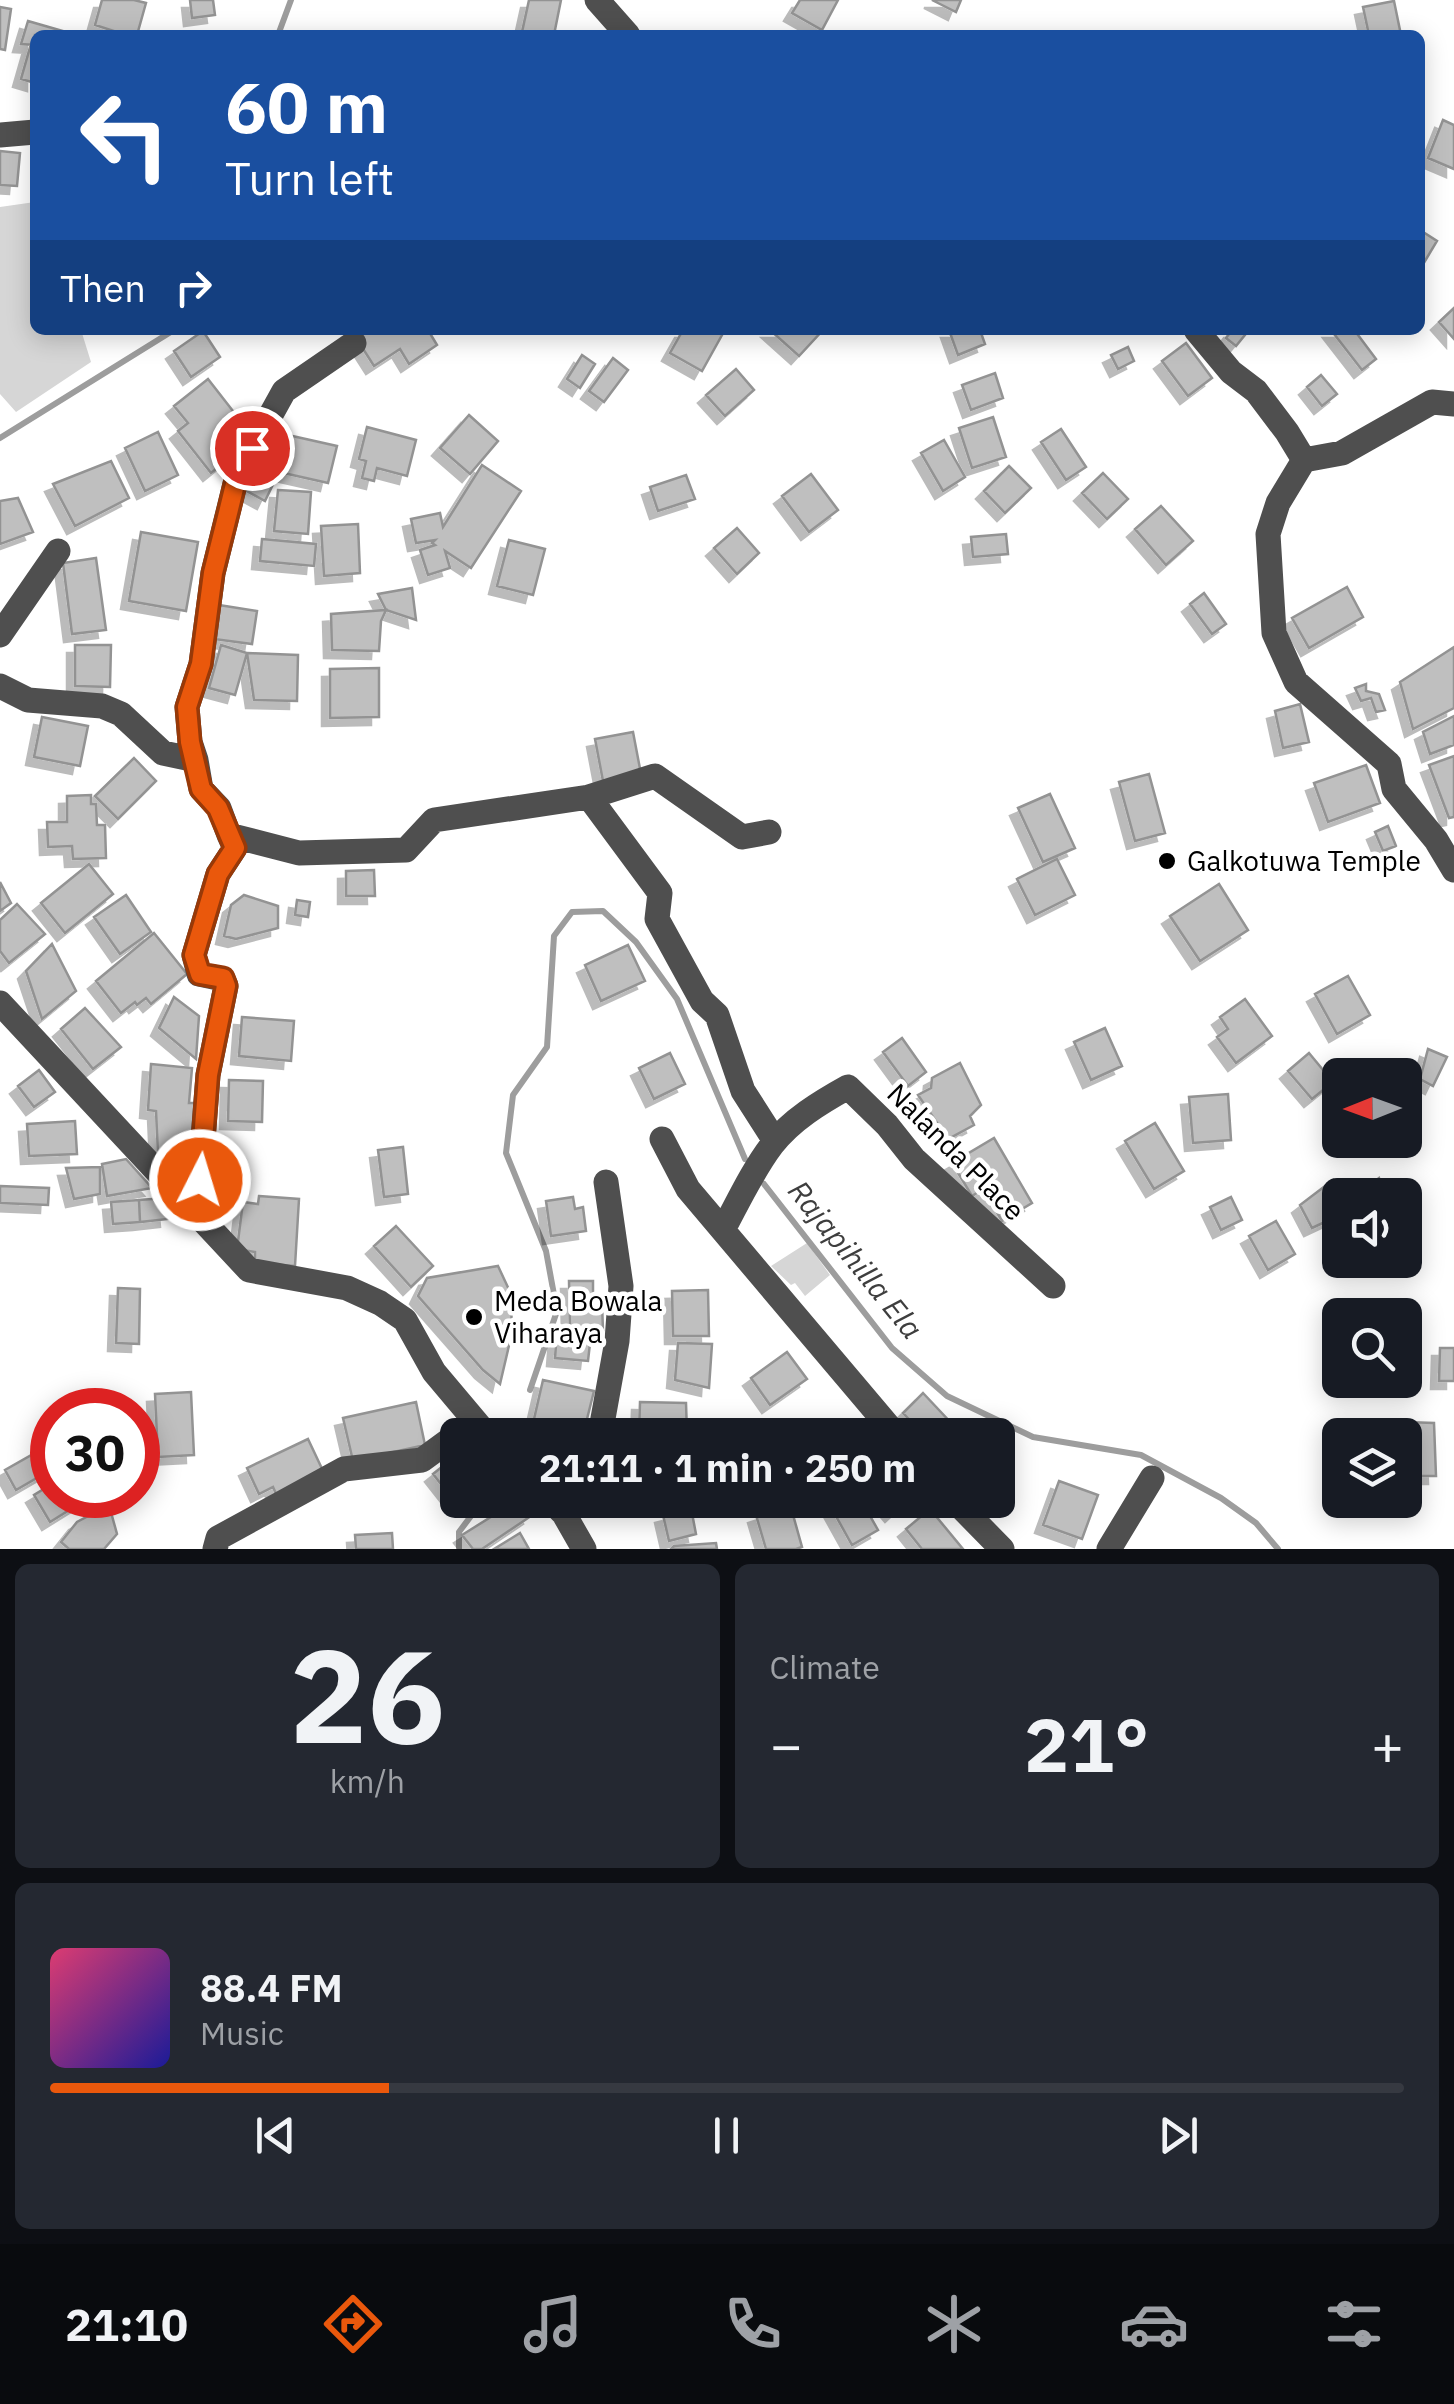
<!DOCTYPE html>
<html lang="en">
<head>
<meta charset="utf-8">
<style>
	body { margin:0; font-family:"IBM Plex Sans",sans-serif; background:#242831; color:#f1f3f6; height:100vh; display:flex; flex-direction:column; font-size:38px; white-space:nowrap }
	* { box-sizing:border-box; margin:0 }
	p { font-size:32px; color:#9ea1a6 }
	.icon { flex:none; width:55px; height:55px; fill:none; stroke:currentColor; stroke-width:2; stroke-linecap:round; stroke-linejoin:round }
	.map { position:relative; height:1549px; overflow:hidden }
	.sheet { display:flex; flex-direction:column; gap:15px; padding:15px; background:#0d0f14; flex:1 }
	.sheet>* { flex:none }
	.banner { position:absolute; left:30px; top:30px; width:1395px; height:305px; border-radius:15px; box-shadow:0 5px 25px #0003; background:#1a4fa0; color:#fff; overflow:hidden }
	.needle { width:65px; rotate:269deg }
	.buttons { position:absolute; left:1322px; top:1058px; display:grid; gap:20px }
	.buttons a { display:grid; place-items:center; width:100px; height:100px; border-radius:15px; background:#171b24; box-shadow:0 5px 25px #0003; font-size:50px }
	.speed { position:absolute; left:30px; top:1388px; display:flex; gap:20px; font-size:50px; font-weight:700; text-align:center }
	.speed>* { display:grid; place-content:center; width:130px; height:130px; border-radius:50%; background:#171b24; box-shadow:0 5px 25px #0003; line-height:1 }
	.speed .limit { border:15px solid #d22; background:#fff; color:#111 }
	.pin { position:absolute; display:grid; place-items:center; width:85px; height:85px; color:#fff; margin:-42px; border:5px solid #fff; border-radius:50%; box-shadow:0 2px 10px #0007 }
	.me { position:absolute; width:110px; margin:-55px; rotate:5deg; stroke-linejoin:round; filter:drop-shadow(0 0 8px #0008) }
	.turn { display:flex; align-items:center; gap:35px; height:210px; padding:0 30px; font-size:45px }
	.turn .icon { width:130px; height:130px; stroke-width:2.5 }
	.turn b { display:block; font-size:70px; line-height:85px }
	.then { display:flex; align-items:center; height:95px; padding:0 30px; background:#0003; gap:20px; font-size:38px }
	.big { font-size:75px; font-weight:800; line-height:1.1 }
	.sheet .widget { flex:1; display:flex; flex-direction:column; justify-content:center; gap:15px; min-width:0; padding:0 35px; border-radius:15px; background:#242831 }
	.sheet .dial { align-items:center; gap:0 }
	.dial b { font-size:130px; line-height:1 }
	.song { display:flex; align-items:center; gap:30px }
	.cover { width:120px; height:120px; border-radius:15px; background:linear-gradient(135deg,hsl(340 70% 55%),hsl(240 70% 35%)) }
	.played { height:10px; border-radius:5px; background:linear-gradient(90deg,#ea580c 25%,#363941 25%) }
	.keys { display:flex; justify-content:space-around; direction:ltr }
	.heat { display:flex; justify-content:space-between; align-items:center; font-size:55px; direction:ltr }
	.sheet .tiles { flex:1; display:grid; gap:15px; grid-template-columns:1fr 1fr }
	.widget:last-child { grid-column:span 2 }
	.trip { position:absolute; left:440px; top:1418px; width:575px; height:100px; border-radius:15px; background:#171b24; box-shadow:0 5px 25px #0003; font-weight:800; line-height:100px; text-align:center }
	.tab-bar { display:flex; height:160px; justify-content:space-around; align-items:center; background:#090b0e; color:#9ea1a6 }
	.tab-bar .icon { width:70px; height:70px }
	.tab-bar .current { color:#ea580c }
	.tab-bar b { font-size:45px; color:#f1f3f6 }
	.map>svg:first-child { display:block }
	.green { fill:#d6d6d6 }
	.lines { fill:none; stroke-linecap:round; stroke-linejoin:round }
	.stream { stroke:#9d9d9d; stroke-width:6 }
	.building { fill:#bfbfbf; stroke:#939393; stroke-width:2.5; filter:url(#shadow) }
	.minor { stroke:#4f4f4f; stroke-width:25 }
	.route-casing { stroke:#983908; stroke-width:25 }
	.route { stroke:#ea580c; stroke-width:18 }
	.poi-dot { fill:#000; stroke:#fff; stroke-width:4 }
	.labels { text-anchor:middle; stroke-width:9; stroke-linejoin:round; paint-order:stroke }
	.poi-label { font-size:28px; fill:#000; stroke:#fff; text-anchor:start }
	.street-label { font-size:28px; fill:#000; stroke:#fff }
	.water-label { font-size:30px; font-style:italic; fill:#3e3e3e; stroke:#fff }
</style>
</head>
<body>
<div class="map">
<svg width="1454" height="1549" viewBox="0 0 1454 1549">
	<defs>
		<filter id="shadow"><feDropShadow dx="-8" dy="8" stdDeviation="0" flood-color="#0004"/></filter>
	</defs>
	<rect width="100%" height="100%" fill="#fff"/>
	<path class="green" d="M 35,202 L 35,330 L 81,330 L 91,362 L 16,412 L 0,394 L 0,207 Z
		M 807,1243 L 830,1275 L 805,1296 L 795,1283 L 791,1285 L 771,1266 Z"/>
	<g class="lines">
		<path class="stream" d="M 278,35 L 291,0
			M 0,438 L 174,330
			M 764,1184 L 892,1348 L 947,1396 L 1033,1437 L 1141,1455 L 1221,1498 L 1256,1523 L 1278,1549
			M 530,1390 L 557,1311 L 546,1251 L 506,1153 L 513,1095 L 547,1047 L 554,936 L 572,912 L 603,911 L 636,942 L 677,999 L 745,1159
			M 459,1549 L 459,1532 L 483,1500"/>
	</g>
	<path class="building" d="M 102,0 L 134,0 L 146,3 L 137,35 L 116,35 L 117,32 L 95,25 Z
		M 190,0 L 213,0 L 215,15 L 192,18 Z
		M 529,0 L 561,0 L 554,35 L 522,32 Z
		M 800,0 L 838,0 L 822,30 L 792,13 Z
		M 932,0 L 961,0 L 956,12 Z
		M 1394,1 L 1401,35 L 1369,35 L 1363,7 Z
		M 0,7 L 11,9 L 5,50 L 0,49 Z
		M 28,21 L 73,34 L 35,35 L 35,45 L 21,44 Z
		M 31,44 L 35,45 L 35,83 L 21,79 Z
		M 1443,120 L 1454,125 L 1454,169 L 1428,158 Z
		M 0,151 L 20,153 L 17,186 L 0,185 Z
		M 1420,230 L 1437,241 L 1422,266 L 1420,265 Z
		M 1454,308 L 1454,339 L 1439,322 Z
		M 351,330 L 428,330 L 437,345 L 409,364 L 400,349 L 374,366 Z
		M 683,330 L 713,330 L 722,335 L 702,371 L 670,353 Z
		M 770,330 L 823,330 L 799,356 Z
		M 949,330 L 980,330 L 985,344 L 958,355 Z
		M 1232,330 L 1249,330 L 1236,346 L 1226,338 Z
		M 1331,330 L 1357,330 L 1355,331 L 1376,359 L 1362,370 Z
		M 203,331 L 220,357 L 191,377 L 174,351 Z
		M 1186,343 L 1212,378 L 1188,396 L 1162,361 Z
		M 1128,347 L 1134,361 L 1118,369 L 1111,355 Z
		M 582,355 L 595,364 L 580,388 L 567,379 Z
		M 613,358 L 628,370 L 604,402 L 589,391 Z
		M 736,369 L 754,390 L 725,416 L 706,395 Z
		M 995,373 L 1003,398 L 971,410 L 962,385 Z
		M 1321,375 L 1337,394 L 1322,406 L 1307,387 Z
		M 208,379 L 254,438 L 211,473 L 178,431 L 188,423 L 174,406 Z
		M 469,415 L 498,441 L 470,474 L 440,448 Z
		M 993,417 L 1006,457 L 972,468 L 959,428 Z
		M 367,427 L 416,440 L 407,476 L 377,468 L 374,481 L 362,478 L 366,461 L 359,459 Z
		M 1061,429 L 1086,467 L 1066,480 L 1041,442 Z
		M 158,432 L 178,475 L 145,491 L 125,448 Z
		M 271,433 L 278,436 L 279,433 L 337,446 L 328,483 L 279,472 L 265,501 L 241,488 Z
		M 944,440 L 965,477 L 943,491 L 921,453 Z
		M 111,461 L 129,498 L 75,526 L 53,484 Z
		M 482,465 L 521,491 L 471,568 L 445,551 L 450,568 L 428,575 L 420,550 L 435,545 L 432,543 L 435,540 L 416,543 L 411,519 L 440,513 L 443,527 Z
		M 1009,466 L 1031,488 L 1005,513 L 984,491 Z
		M 1103,473 L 1128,499 L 1107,519 L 1082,493 Z
		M 811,474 L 838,510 L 809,532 L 782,496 Z
		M 686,475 L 695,499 L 658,511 L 650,487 Z
		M 278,490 L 311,492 L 308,534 L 274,531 Z
		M 18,498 L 33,532 L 0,544 L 0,501 Z
		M 1161,506 L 1193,541 L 1166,565 L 1135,529 Z
		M 358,524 L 360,573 L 324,576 L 321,526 Z
		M 737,528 L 759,553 L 737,574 L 714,548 Z
		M 141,532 L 198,542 L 186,611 L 129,601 Z
		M 1006,534 L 1008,554 L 973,557 L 971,537 Z
		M 262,539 L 316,544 L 314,566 L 260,561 Z
		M 509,540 L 545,549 L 533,595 L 497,586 Z
		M 96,558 L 106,630 L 72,634 L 63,563 Z
		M 1347,587 L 1363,617 L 1309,648 L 1292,618 Z
		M 412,588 L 416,620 L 386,610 L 378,594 Z
		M 1204,593 L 1226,624 L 1212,634 L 1190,604 Z
		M 219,605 L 257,611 L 252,644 L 214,639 Z
		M 386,610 L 381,621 L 379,651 L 332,650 L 331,614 Z
		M 75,645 L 111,645 L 110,687 L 75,686 Z
		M 221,645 L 247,653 L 235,695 L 209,688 Z
		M 1454,647 L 1454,708 L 1413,729 L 1400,682 Z
		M 247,653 L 298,655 L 297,701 L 254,700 Z
		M 379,668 L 379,717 L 330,718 L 330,669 Z
		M 1366,684 L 1366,691 L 1379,694 L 1385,710 L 1376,712 L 1371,698 L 1361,701 L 1355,688 Z
		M 1300,704 L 1309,742 L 1283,748 L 1275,711 Z
		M 1454,716 L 1454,745 L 1430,754 L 1423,732 Z
		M 42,717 L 88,726 L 80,766 L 34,757 Z
		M 633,732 L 641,774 L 603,781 L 595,739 Z
		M 1454,756 L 1454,817 L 1449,818 L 1429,765 Z
		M 134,758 L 156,781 L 118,819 L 95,796 Z
		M 1366,765 L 1380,803 L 1328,822 L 1314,783 Z
		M 1149,774 L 1165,833 L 1135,841 L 1119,782 Z
		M 1050,794 L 1075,848 L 1043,862 L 1018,808 Z
		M 91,795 L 91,804 L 96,804 L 97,825 L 105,825 L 106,858 L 73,859 L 72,846 L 48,847 L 47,822 L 67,822 L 67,796 Z
		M 1388,826 L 1396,846 L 1383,851 L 1375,832 Z
		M 1057,859 L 1075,895 L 1035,915 L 1017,879 Z
		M 89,864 L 113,894 L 65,933 L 41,903 Z
		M 374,870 L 375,896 L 346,896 L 346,871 Z
		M 0,882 L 11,903 L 0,911 Z
		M 1219,884 L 1248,930 L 1200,961 L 1170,916 Z
		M 126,895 L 151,932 L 120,954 L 94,917 Z
		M 244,895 L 278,906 L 278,928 L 236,939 L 224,936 L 231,905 Z
		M 297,900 L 310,902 L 308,917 L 295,915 Z
		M 17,904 L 45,934 L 9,963 L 0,951 L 0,920 Z
		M 154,933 L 187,974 L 151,1004 L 146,998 L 137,1005 L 135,1002 L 121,1013 L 96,981 Z
		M 52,944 L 76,991 L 42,1019 L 26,971 Z
		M 628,945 L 645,981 L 601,1001 L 585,965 Z
		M 1348,976 L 1370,1015 L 1337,1034 L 1315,994 Z
		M 174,997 L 199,1016 L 196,1059 L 159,1028 Z
		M 1245,999 L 1272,1036 L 1236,1063 L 1217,1037 L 1228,1029 L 1220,1017 Z
		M 85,1008 L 121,1047 L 93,1069 L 61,1029 Z
		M 242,1017 L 294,1021 L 291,1061 L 239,1056 Z
		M 1105,1028 L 1122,1066 L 1091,1080 L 1074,1042 Z
		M 902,1038 L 926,1072 L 908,1086 L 883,1052 Z
		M 1428,1049 L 1447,1057 L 1433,1086 L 1420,1079 Z
		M 670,1053 L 685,1084 L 654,1099 L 639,1068 Z
		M 1309,1053 L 1333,1082 L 1312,1099 L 1288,1071 Z
		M 960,1063 L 981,1105 L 970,1116 L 974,1125 L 948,1139 L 918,1095 L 931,1088 L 932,1078 Z
		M 151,1064 L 192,1068 L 189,1103 L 196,1103 L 198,1153 L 158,1154 L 156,1111 L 148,1110 Z
		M 39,1070 L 55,1092 L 34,1107 L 18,1086 Z
		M 229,1080 L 263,1081 L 262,1122 L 228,1121 Z
		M 1228,1094 L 1231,1140 L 1193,1143 L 1189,1097 Z
		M 75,1121 L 77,1154 L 29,1156 L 27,1124 Z
		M 1155,1123 L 1184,1171 L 1154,1189 L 1125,1141 Z
		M 994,1138 L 1032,1203 L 1002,1221 L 983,1189 L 972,1196 L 952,1163 Z
		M 403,1147 L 408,1194 L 384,1197 L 378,1150 Z
		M 126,1159 L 152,1188 L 107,1196 L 102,1164 Z
		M 100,1167 L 100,1194 L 74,1199 L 66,1168 Z
		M 1379,1178 L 1385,1195 L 1357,1195 Z
		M 1333,1180 L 1340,1197 L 1340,1215 L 1312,1228 L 1300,1205 Z
		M 0,1186 L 49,1188 L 48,1205 L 0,1203 Z
		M 259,1196 L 299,1199 L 295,1266 L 255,1263 L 255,1252 L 237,1249 L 243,1202 L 258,1204 Z
		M 573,1197 L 575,1209 L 583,1207 L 586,1231 L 551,1236 L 546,1201 Z
		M 1231,1197 L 1242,1220 L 1221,1230 L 1210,1207 Z
		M 166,1198 L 168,1219 L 140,1222 L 139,1200 Z
		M 139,1200 L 140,1222 L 113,1224 L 111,1202 Z
		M 1276,1221 L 1295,1254 L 1268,1270 L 1249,1236 Z
		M 396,1226 L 433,1266 L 411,1287 L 374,1246 Z
		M 498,1266 L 512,1296 L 511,1337 L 500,1384 L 483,1370 L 418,1296 L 427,1278 Z
		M 569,1281 L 593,1281 L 593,1303 L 602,1303 L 603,1330 L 570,1331 Z
		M 118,1288 L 140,1289 L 139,1344 L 116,1343 Z
		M 708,1290 L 709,1336 L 673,1336 L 672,1291 Z
		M 557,1332 L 591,1335 L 588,1361 L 555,1358 Z
		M 678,1343 L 712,1344 L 709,1388 L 675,1380 Z
		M 1440,1348 L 1454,1348 L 1454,1381 L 1439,1381 Z
		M 787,1352 L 807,1379 L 770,1405 L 751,1378 Z
		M 543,1380 L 594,1391 L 583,1435 L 537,1435 L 531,1432 Z
		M 191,1392 L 194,1455 L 158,1457 L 155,1394 Z
		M 923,1393 L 954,1426 L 946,1435 L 924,1435 L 903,1413 Z
		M 416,1402 L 425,1445 L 353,1461 L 343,1418 Z
		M 640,1402 L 686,1403 L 687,1433 L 639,1434 Z
		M 1406,1422 L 1434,1423 L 1436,1476 L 1406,1476 Z
		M 308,1439 L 324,1473 L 277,1496 L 273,1487 L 259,1494 L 247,1468 Z
		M 35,1453 L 47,1472 L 16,1490 L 5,1470 Z
		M 458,1454 L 458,1494 L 452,1498 L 433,1474 Z
		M 1059,1481 L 1098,1495 L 1082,1539 L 1043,1525 Z
		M 52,1484 L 52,1495 L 78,1495 L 82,1502 L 50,1522 L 34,1495 Z
		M 518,1500 L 521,1500 L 531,1516 L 482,1549 L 473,1549 L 462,1535 Z
		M 827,1500 L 861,1500 L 878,1530 L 852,1545 Z
		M 881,1500 L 908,1500 L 893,1514 Z
		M 790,1504 L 802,1547 L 796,1549 L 766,1549 L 756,1515 Z
		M 109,1505 L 117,1534 L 104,1549 L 69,1549 L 61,1542 L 77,1522 Z
		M 691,1508 L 696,1534 L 669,1541 L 663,1515 Z
		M 930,1509 L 963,1549 L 922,1549 L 906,1529 Z
		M 392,1533 L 393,1549 L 356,1549 L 355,1535 Z
		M 520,1533 L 529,1549 L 494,1549 Z
		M 716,1543 L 717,1549 L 671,1549 L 674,1546 Z"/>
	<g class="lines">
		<path class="minor" d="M 597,0 L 628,35
			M 0,135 L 35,132
			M 1196,330 L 1231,372 L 1256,391 L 1287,432 L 1304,460
			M 1304,460 L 1278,503 L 1268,534 L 1274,633 L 1296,682 L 1389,764 L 1394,789 L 1436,840 L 1454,870
			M 1304,460 L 1342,453 L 1432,402 L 1454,404
			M 0,635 L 58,551
			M 0,686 L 28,700 L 102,706 L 121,714 L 163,753 L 196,760 L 201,789 L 219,808 L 229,835 L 299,853 L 406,850 L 434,820 L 589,797 L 655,776 L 742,837 L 769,832
			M 196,760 L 190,742 L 187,707 L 201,664 L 213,573 L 237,476 L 284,391 L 354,343
			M 589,797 L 660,893 L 657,919 L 702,1001 L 717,1015 L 743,1091 L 775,1141
			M 0,1003 L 249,1270 L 347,1288 L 380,1303 L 405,1320 L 434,1372 L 487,1435
			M 662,1139 L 688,1189 L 896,1435
			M 197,1216 L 208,1075 L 226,986 L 223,979 L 199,974 L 194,955 L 218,874 L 235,848 L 229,835
			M 724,1228 C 739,1200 753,1170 772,1145 C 791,1120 821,1102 848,1087 L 887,1125 L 914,1159 L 1053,1286
			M 600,1435 L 617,1341 L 621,1286 L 606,1182
			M 550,1500 L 564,1514 L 584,1549
			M 954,1500 L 1002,1549
			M 215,1549 L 218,1538 L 344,1469 L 422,1460 L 474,1422
			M 1109,1549 L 1152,1478"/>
	</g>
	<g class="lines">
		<defs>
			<path id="route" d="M 200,1180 L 208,1075 L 226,986 L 223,978 L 200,974 L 194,955 L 218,874 L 235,848 L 218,808 L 201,789 L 190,742 L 187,707 L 201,664 L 213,573 L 229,509 L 237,476 L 252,448"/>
		</defs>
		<use href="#route" class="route-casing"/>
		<use href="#route" class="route"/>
	</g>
	<g class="poi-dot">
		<circle cx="1167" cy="861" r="10"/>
		<circle cx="474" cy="1317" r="10"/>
	</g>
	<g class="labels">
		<g class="poi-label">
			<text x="1187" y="871">Galkotuwa Temple</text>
			<text x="494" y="1311">Meda Bowala<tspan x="494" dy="32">Viharaya</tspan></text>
		</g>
		<g class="street-label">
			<text transform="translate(956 1152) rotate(45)" y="10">Nalanda Place</text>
		</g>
		<g class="water-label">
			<text transform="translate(855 1260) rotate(51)" y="10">Rajapihilla Ela</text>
		</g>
	</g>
</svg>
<div class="buttons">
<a><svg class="needle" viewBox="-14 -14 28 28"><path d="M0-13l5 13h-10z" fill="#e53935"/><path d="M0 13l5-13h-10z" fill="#9ea1a6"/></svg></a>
<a><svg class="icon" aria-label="sound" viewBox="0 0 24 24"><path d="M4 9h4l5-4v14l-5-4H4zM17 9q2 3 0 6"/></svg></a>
<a><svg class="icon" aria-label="search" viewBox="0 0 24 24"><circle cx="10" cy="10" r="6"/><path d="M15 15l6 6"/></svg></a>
<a><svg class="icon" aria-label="layers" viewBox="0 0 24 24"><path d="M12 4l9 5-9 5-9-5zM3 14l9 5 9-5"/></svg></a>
</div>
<div class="speed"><div class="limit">30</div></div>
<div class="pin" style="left:252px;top:448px;background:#d93025"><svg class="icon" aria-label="arrive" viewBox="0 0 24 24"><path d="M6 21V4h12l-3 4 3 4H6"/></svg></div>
<svg class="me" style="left:200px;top:1180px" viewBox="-20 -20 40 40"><circle r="17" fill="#ea580c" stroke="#fff" stroke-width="3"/><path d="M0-11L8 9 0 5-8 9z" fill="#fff"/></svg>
<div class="trip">21:11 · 1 min · 250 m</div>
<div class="banner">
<div class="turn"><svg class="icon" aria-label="left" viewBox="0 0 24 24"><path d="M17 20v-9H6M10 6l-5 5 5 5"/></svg><div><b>60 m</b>Turn left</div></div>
<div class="then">Then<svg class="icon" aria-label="right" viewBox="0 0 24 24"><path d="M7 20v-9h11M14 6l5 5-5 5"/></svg></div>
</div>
</div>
<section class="sheet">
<div class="tiles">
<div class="widget dial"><b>26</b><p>km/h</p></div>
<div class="widget"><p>Climate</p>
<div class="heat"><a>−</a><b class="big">21°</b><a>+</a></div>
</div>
<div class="widget">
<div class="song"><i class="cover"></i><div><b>88.4 FM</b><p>Music</p></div></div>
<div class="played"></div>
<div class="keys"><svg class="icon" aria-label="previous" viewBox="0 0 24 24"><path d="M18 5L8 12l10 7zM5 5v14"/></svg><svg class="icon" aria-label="pause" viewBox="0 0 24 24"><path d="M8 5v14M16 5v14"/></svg><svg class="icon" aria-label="next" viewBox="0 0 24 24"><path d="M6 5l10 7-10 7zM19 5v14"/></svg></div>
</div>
</div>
</section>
<nav class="tab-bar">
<b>21:10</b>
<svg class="icon current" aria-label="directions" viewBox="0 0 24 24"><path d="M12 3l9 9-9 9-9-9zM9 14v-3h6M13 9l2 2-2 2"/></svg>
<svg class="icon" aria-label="music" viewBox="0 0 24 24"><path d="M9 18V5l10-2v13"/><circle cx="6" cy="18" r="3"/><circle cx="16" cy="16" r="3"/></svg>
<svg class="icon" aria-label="phone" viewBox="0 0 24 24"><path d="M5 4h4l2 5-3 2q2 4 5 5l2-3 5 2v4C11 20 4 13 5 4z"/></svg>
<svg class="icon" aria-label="climate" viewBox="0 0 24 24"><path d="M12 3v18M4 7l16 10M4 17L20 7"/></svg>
<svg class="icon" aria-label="car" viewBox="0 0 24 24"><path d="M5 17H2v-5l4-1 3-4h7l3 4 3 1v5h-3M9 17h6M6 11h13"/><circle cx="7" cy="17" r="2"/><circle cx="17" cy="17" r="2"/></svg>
<svg class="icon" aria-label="filters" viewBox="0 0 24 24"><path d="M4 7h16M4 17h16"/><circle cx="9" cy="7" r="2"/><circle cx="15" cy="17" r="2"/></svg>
</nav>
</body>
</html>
